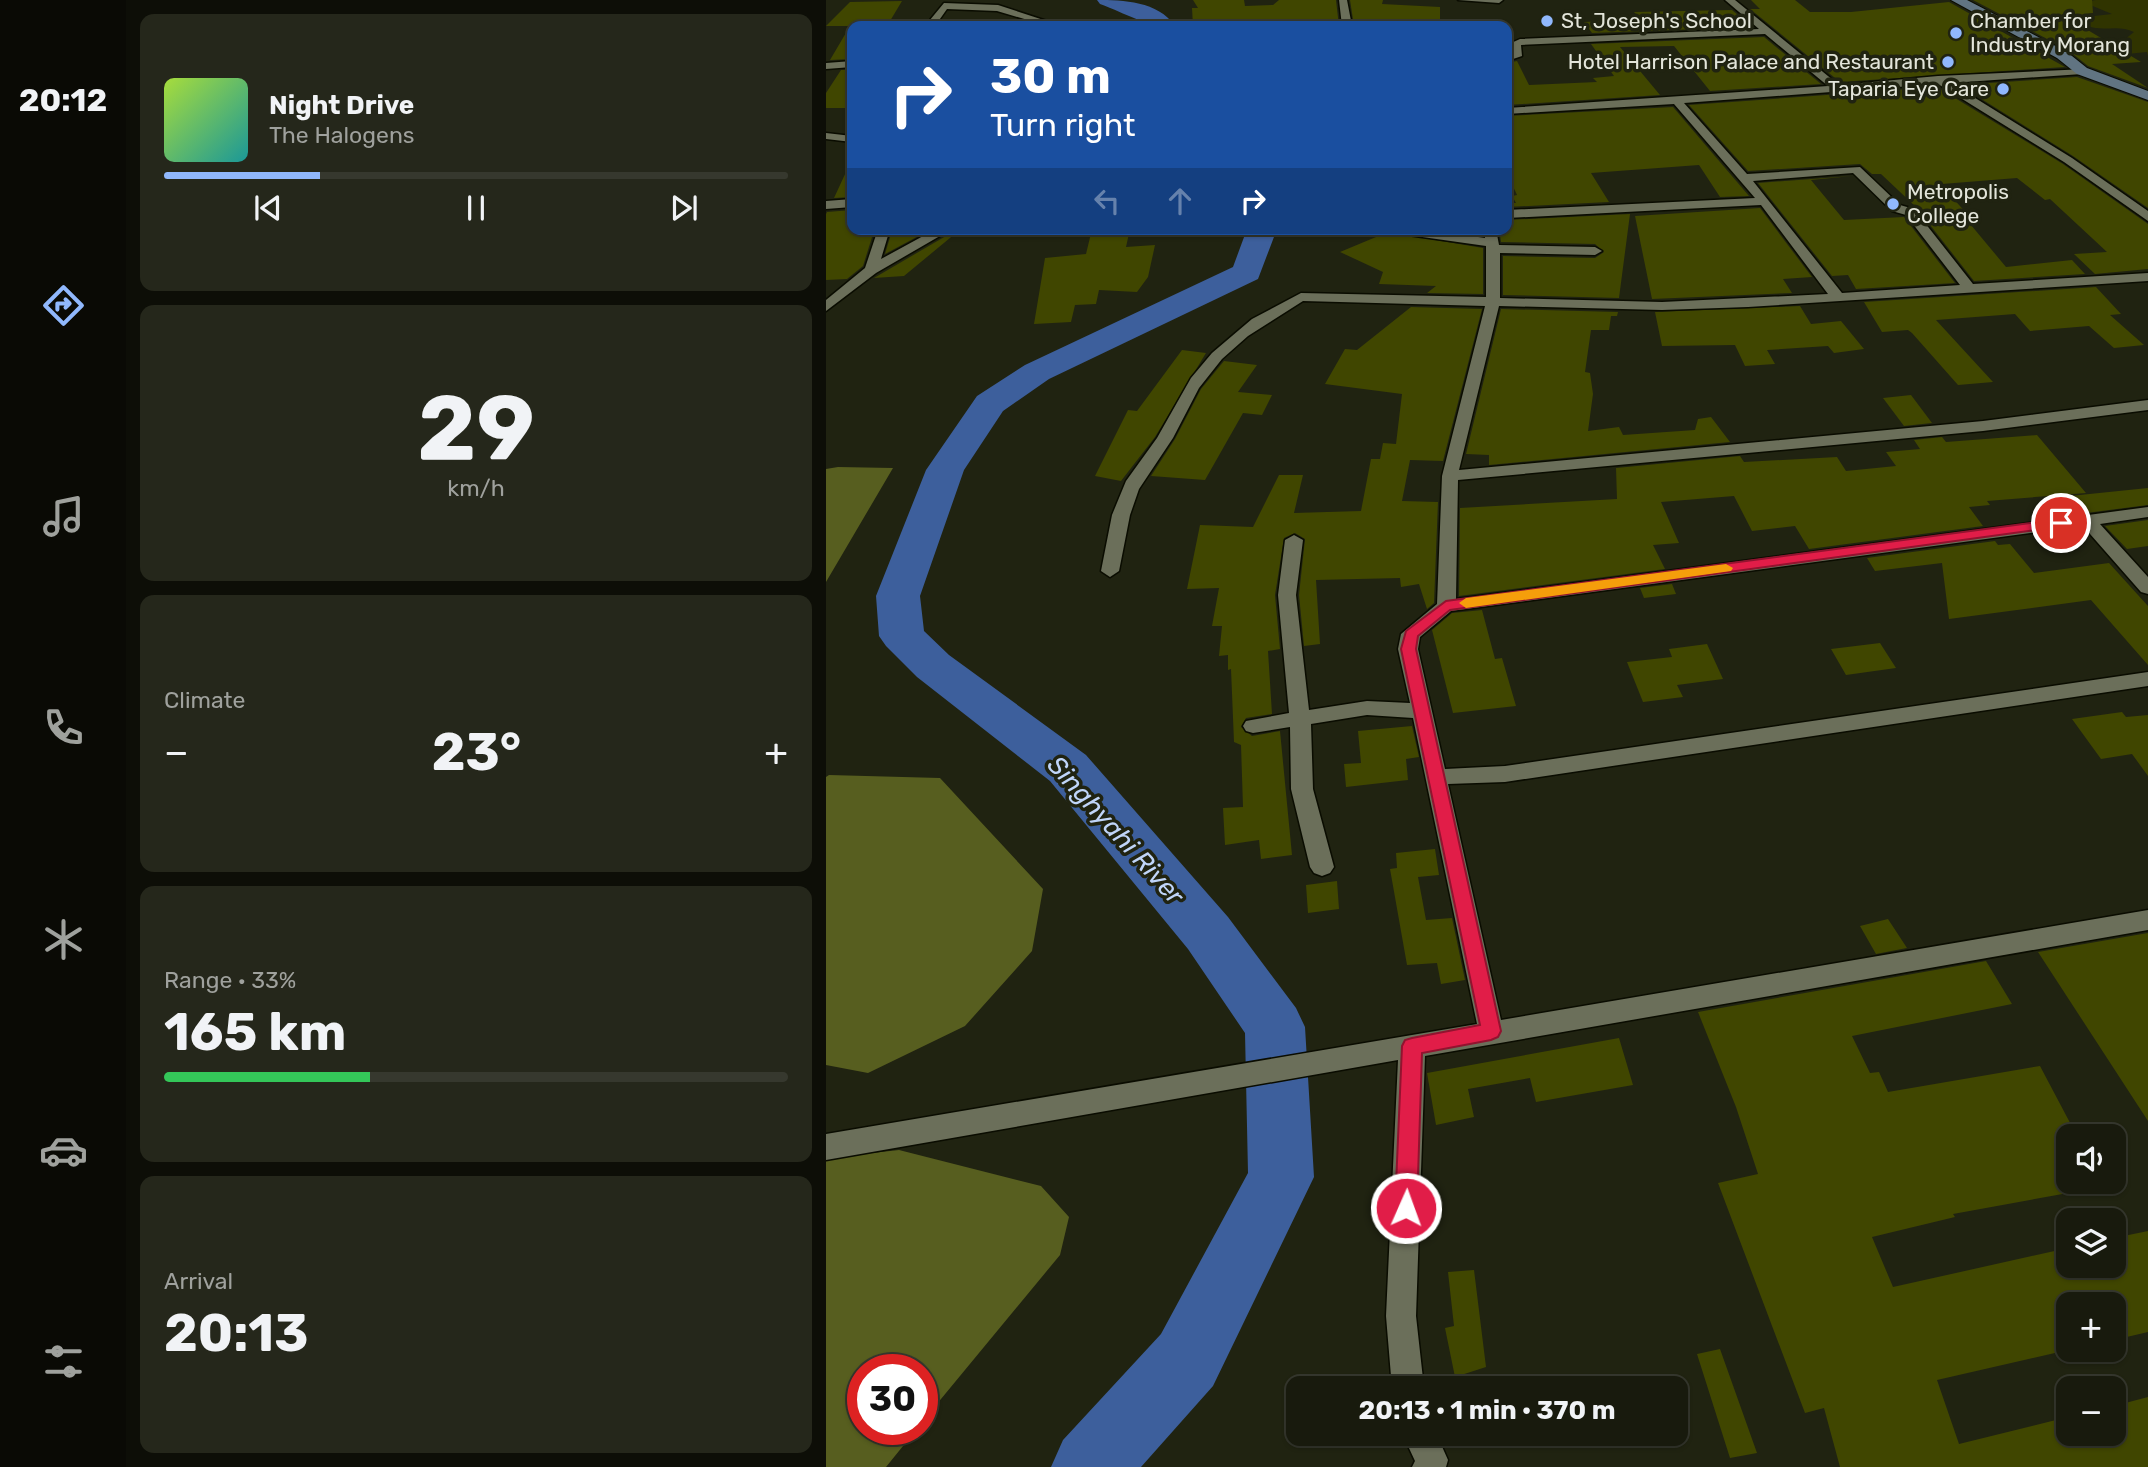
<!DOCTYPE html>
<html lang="en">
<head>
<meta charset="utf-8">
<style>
	body { margin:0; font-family:Rubik,sans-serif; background:#25271b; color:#f1f3f6; height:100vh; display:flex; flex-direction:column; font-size:26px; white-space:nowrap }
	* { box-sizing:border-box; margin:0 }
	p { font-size:23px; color:#9fa19d }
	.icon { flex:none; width:38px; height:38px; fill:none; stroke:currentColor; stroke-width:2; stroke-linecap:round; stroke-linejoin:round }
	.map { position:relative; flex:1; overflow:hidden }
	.sheet { display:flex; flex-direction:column; gap:14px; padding:14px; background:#0d0e07; width:700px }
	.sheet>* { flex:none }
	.guide { position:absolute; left:21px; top:21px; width:665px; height:214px; border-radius:14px; box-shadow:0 2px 5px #0004,0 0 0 2px #36382e; background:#1a4fa0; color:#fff; overflow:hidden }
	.tools { position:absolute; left:1230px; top:1124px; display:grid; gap:14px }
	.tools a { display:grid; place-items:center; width:70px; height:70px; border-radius:14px; background:#181a0d; box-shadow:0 2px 5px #0004,0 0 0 2px #36382e; font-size:35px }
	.speed { position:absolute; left:21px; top:1354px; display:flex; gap:14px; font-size:35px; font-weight:700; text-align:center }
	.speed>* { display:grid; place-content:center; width:91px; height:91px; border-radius:50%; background:#181a0d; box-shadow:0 2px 5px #0004,0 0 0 2px #36382e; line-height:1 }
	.speed .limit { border:10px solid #d22; background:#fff; color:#111 }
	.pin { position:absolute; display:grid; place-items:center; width:60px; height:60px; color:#fff; margin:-30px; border:4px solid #fff; border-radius:50%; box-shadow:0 2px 7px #0007 }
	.me { position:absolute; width:77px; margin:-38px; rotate:2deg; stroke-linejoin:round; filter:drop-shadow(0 0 5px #0008) }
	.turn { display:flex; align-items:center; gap:24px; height:147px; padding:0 28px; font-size:32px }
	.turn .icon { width:91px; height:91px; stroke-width:2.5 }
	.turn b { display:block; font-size:49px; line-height:60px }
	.lanes { display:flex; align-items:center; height:66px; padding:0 28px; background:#0003; justify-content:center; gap:35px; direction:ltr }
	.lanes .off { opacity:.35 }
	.big { font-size:52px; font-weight:700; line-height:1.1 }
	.sheet .tile { flex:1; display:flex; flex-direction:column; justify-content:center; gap:10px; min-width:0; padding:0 24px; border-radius:14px; background:#25271b }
	.sheet .dial { align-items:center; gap:0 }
	.dial b { font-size:91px; line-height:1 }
	.song { display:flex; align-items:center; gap:21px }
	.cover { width:84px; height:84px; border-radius:10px; background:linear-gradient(135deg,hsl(80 70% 55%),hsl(180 70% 35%)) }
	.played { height:7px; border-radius:4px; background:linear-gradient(90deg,#90b8fd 25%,#36382e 25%) }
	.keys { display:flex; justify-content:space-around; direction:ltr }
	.heat { display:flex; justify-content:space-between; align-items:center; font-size:38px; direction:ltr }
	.charge { height:10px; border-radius:5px; background:linear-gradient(90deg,#34c759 33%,#36382e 0) }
	.trip { position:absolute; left:460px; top:1376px; width:402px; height:70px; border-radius:14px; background:#181a0d; box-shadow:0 2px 5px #0004,0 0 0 2px #36382e; font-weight:700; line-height:70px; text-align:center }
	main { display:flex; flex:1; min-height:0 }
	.tabs { display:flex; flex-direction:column; width:126px; justify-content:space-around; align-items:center; background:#0a0a05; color:#9fa19d }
	.tabs .icon { width:49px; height:49px }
	.tabs .active { color:#90b8fd }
	.tabs b { font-size:32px; color:#f1f3f6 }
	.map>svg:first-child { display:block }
	.green { fill:#303400 }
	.forest { fill:#575e1f }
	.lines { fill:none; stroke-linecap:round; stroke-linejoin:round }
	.river { fill:#3d5f9c; fill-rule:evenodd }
	.building { fill:#404600 }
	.minor-casing { stroke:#0a0c00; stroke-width:3 }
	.secondary-casing { stroke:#0a0c00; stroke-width:2 }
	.minor { fill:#6b6f5a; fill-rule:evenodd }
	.secondary { fill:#617482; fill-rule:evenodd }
	.route { fill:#e11d48; stroke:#92132f; stroke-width:2 }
	.slow { fill:#f59e0b }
	.poi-dot { fill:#90b8fd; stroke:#202311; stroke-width:2.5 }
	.labels { text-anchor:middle; stroke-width:7; stroke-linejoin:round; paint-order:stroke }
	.far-poi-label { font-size:21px; fill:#e3e5da; stroke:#202311; text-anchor:start }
	.water-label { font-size:26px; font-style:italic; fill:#c0d5f9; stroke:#202311 }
</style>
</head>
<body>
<main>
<nav class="tabs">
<b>20:12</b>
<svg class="icon active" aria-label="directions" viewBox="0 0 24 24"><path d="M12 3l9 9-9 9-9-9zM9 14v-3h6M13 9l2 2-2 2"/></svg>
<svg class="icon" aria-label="music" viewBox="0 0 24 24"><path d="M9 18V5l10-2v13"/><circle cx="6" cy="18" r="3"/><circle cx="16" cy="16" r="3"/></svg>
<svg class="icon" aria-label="phone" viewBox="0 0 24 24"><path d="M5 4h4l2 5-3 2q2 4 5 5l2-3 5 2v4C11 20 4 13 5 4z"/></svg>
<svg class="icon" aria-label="climate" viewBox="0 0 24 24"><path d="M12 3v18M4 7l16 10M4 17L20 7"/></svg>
<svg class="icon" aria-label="car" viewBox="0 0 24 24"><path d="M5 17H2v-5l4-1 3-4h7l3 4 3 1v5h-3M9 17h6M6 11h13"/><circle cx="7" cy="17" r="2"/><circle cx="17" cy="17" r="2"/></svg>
<svg class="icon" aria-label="filters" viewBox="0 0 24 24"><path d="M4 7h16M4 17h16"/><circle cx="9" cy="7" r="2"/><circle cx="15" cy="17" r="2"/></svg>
</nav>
<section class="sheet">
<div class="tile">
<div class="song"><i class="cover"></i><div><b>Night Drive</b><p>The Halogens</p></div></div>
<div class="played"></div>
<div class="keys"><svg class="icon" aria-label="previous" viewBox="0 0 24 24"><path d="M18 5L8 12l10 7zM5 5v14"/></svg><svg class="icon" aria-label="pause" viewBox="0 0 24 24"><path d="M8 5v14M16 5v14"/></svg><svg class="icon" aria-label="next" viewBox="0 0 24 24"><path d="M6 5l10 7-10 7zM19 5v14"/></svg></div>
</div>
<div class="tile dial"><b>29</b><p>km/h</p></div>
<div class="tile"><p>Climate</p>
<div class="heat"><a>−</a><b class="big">23°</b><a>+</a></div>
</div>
<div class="tile"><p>Range · 33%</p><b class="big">165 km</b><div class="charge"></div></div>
<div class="tile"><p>Arrival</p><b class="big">20:13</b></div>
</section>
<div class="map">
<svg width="1322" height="1467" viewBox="0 0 1322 1467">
	<rect width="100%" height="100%" fill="#202311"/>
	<path class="green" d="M 1270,0 L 1322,0 L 1322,56 L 1321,52 L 1261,58 L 1265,44 L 1298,40 L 1308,32 C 1293,24 1277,32 1262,26 L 1208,30 L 1197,24 L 1286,14 L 1257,2 Z"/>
	<path class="forest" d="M 12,467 L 67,468 L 0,582 L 0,469 Z
		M 3,775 L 114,778 L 217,889 L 206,951 L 139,1026 L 42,1073 L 0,1065 L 0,777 Z
		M 73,1150 L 215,1186 L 243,1217 L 234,1255 L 96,1422 L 96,1370 L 37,1370 L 37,1430 L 90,1430 L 60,1467 L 0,1467 L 0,1158 Z"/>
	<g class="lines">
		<path class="river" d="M 271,0 C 297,0 332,1 349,26 C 321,27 301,14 274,4 Z
			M 421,229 L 451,229 L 432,279 L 223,379 L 177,411 L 138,470 L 94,596 L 98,631 L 123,655 L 260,755 L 402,917 L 470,1008 L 479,1027 L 488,1177 L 387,1386 L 315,1467 L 225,1467 L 237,1440 L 335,1334 L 422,1173 L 419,1033 L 362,949 L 224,781 L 91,677 L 60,646 L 53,636 L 50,596 L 100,470 L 151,396 L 199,365 L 407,267 Z"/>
	</g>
	<path class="building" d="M 367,0 L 418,0 L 419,6 L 447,5 L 453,0 L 510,0 L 513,26 L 367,26 L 366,8 L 372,8 Z
		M 524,0 L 557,0 L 556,4 L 614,7 L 614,24 L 528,26 Z
		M 925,0 L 969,0 L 984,12 L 1025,12 L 1123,2 L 1239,67 L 1014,82 L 924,9 L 934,9 Z
		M 1147,0 L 1266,0 L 1267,13 L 1240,17 L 1315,62 L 1286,64 L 1322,88 L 1262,66 L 1242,50 Z
		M 76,1 L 61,26 L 26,26 L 26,59 L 4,60 L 24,26 L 0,26 L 24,2 Z
		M 906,10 L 926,27 L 766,33 L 758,22 L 814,19 L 808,12 Z
		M 938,37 L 995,84 L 884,91 L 848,46 L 794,47 L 834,95 L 681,105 L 681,63 L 691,61 L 703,85 L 771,82 L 767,78 L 788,76 L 765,44 Z
		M 15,70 L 26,70 L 26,108 L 0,108 L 0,93 Z
		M 1251,77 L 1322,102 L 1322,208 L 1247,156 L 1133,85 Z
		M 1111,87 L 1237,164 L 1322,224 L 1322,269 L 1269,274 L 1248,254 L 1281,252 L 1224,199 L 1219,200 L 1191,178 L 1116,184 L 1127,193 L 1122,193 L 1145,218 L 1140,219 L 1180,267 L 1246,260 L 1259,274 L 1148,281 L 1090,207 L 1055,174 L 1046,174 L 1034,164 L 922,171 L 863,105 Z
		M 847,107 L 923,196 L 894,197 L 873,165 L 765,173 L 783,202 L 681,207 L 681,203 L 690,203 L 686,196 L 691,195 L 681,174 L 681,116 Z
		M 26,159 L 26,197 L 8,198 Z
		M 1026,176 L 985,180 L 1018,220 L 1078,217 L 1129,283 L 1030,289 L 1022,275 L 1006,276 L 932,183 Z
		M 934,208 L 986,277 L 957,279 L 966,293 L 826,299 L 809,216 Z
		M 26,210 L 26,229 L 36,229 L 34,234 L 47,234 L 37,266 L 21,279 L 0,280 L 0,214 L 1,212 Z
		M 804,214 L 793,298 L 677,295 L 677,256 L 769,258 L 778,252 L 769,244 L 675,242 L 673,229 L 681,229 L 681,220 Z
		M 266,229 L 304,229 L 300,247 L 329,245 L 322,277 L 311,292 L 273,290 L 270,304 L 249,305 L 245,322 L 208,324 L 219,258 L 260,254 Z
		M 91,231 L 100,232 L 59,254 L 65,234 L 90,234 Z
		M 562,232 L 657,248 L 657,294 L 601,293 L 610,286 L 553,284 L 557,272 L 514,252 Z
		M 125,233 L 130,233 L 78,276 L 48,278 Z
		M 1270,287 L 1295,314 L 1284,315 L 1318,345 L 1288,348 L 1263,326 L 1204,331 L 1189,314 L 1110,320 L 1167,382 L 1132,385 L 1086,333 L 1082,330 L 1056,332 L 1038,302 Z
		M 974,306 L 985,324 L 1015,321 L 1038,349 L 1008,353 L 1002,346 L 941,350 L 949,364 L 919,366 L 909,345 L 836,346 L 829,312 Z
		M 585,307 L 656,309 L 617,461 L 584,460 L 576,501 L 612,502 L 608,603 L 601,609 L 593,584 L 575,587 L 574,578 L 490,580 L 494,644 L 478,646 L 473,595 L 479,539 L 469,533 L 458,538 L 449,595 L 454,649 L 442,651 L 446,714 L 420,718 L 415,727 L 426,736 L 454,731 L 466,855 L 435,859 L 433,840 L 399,845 L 397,808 L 417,807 L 415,745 L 408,742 L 405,669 L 402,670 L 402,655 L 393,656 L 396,626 L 386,626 L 393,588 L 361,589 L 374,525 L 427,527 L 453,475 L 477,475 L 468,513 L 535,511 L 545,459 L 554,459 L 557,443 L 570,444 L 576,394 L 499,384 L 519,349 L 531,350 Z
		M 675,309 L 792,312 L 791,316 L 785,316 L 783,330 L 765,330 L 759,372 L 764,373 L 767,394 L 762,431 L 793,427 L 797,435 L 869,430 L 872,419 L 885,417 L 904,442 L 663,465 L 663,455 L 640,454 Z
		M 356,350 L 380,353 L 329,437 L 295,481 L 269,476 L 302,410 L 311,411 Z
		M 398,361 L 431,365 L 412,392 L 446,395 L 436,415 L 417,413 L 379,480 L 325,476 L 349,439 L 375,389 Z
		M 1085,395 L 1106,423 L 1078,426 L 1057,398 Z
		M 1211,435 L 1260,493 L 1161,501 L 1164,505 L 1143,507 L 1157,526 L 983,549 L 969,526 L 926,531 L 908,496 L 835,502 L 853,543 L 827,545 L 839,569 L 633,596 L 634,508 L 791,499 L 790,468 L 914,456 L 918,462 L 1011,457 L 1020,471 L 1070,466 L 1060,452 L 1094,449 L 1088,440 L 1116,437 L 1120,442 Z
		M 1322,488 L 1322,505 L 1260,513 L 1244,496 Z
		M 1322,520 L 1322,546 L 1301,549 L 1279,526 Z
		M 1169,541 L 1172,545 L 1184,544 L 1208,573 L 1283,563 L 1322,606 L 1322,665 L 1265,600 L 1123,619 L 1116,563 L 1049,571 L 1041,558 Z
		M 846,584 L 850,594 L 818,598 L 814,588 Z
		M 656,610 L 669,659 L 676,658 L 690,706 L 627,713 L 606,630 L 626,613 Z
		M 1054,643 L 1070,668 L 1020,675 L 1005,649 Z
		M 881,644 L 897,679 L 851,685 L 857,697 L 817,702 L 801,662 L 846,657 L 843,649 Z
		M 1296,712 L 1300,717 L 1322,715 L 1322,776 L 1306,754 L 1275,759 L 1246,719 Z
		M 586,726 L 593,757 L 580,759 L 582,780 L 520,787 L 518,764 L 535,763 L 532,731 Z
		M 609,849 L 613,875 L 592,877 L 600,920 L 626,918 L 639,980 L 615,984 L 611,963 L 581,965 L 564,869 L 571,868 L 570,853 Z
		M 511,881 L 513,909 L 482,913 L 480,885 Z
		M 1062,919 L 1081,948 L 1050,954 L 1034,926 Z
		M 1322,933 L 1322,1121 L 1212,952 Z
		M 1160,961 L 1186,1004 L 1026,1036 L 1044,1073 L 1053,1072 L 1062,1092 L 1214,1066 L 1251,1136 L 1242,1136 L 1242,1193 L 1127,1214 L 1129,1217 L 1046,1237 L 1067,1287 L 1242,1248 L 1242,1265 L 1288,1265 L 1288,1238 L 1322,1231 L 1322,1332 L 1288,1340 L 1288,1304 L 1242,1304 L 1242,1350 L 1111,1380 L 1133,1444 L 1242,1417 L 1242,1433 L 1288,1433 L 1288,1406 L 1322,1397 L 1322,1467 L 1014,1467 L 998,1408 L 979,1413 L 892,1183 L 932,1174 L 910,1107 L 872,1012 Z
		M 793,1038 L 807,1085 L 710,1102 L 704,1078 L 642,1089 L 648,1117 L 610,1125 L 601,1073 Z
		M 648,1270 L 660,1367 L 629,1377 L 619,1328 L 628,1326 L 622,1272 Z
		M 894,1349 L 931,1453 L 904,1458 L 871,1354 Z"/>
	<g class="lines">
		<defs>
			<path id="minor" d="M 513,0 L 521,0 L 526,26 L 516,26 Z
				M 632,0 L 677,0 L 673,3 Z
				M 899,0 L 909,0 L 1013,85 L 1112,76 L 1260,69 L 1256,74 L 1125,83 L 1246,158 L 1322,211 L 1322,221 L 1238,162 L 1112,84 L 858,103 L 921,174 L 1034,167 L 1074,205 L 1088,209 L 1147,284 L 1322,273 L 1322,281 L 922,307 L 836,310 L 673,306 L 633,470 L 1157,421 L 1322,400 L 1322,410 L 1157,431 L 632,480 L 630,599 L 1322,507 L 1322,517 L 1274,524 L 1322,577 L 1322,594 L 1315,592 L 1257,526 L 625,611 L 594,637 L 592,649 L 619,769 L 679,766 L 1322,672 L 1322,686 L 679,782 L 622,784 L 675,1020 L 1322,910 L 1322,930 L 599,1056 L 590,1316 L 598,1388 L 566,1388 L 560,1316 L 572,1060 L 0,1160 L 0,1134 L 651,1024 L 587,718 L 541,715 L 485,724 L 487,789 L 508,867 L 504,873 L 496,876 L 488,873 L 484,867 L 465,789 L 464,727 L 427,733 L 420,731 L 417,726 L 420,721 L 463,713 L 452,595 L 459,540 L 468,535 L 477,540 L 470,595 L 483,710 L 541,701 L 584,703 L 572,649 L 575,634 L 611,604 L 616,476 L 659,306 L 477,301 L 422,336 L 396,359 L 373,388 L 347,438 L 313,489 L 304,515 L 293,571 L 284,577 L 275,571 L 286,515 L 300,481 L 331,438 L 365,378 L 386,353 L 426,319 L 475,293 L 660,297 L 660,246 L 568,233 L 562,229 L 597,229 L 659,238 L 658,229 L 670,229 L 673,245 L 769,247 L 776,251 L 769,255 L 674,253 L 674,298 L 836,302 L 1002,294 L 935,205 L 681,218 L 681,210 L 929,198 L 848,104 L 681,114 L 681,108 L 1002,86 L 939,34 L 695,45 L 696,56 L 681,61 L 681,55 L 687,53 L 683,44 L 694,39 L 933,29 ZM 1027,173 L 1066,211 L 1080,215 L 1134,285 L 1016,293 L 927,181 Z
				M 118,3 L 172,5 L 236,26 L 222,26 L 171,11 L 121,9 L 109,26 L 99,26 Z
				M 26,61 L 26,67 L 0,69 L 0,63 Z
				M 0,133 L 26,136 L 26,142 L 0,139 Z
				M 26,199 L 26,207 L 0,209 L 0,201 Z
				M 52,229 L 64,229 L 55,259 L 110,229 L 126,229 L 50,273 L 0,311 L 0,300 L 39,268 Z
				M 576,1433 L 610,1433 L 622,1460 L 620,1467 L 586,1467 L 589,1461 Z"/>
			<path id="secondary" d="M 1125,0 L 1141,0 L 1241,52 L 1261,68 L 1322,91 L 1322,100 L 1251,74 L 1231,58 Z"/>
		</defs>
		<use href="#minor" class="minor-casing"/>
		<use href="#secondary" class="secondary-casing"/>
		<use href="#minor" class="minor"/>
		<use href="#secondary" class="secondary"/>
	</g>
	<path class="route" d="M 1235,519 L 1241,523 L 1239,526 L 624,610 L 592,636 L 590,649 L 675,1031 L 672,1037 L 665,1040 L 596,1053 L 591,1208 L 587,1216 L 580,1219 L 572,1216 L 569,1208 L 576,1046 L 579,1040 L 586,1038 L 654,1025 L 575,649 L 580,631 L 620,601 Z"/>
	<path class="slow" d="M 900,564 L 907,568 L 905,571 L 640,608 L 633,603 L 640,598 Z"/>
	<g class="poi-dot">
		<circle cx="721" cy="21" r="7"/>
		<circle cx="1130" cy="33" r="7"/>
		<circle cx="1122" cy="62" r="7"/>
		<circle cx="1177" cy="89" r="7"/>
		<circle cx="1067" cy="204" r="7"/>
	</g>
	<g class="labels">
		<g class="far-poi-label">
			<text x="735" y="28">St, Joseph's School</text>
			<text x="1144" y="28">Chamber for<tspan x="1144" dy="24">Industry Morang</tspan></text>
			<text x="1108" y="69" text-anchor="end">Hotel Harrison Palace and Restaurant</text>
			<text x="1163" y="96" text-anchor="end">Taparia Eye Care</text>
			<text x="1081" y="199">Metropolis<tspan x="1081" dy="24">College</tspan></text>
		</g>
		<g class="water-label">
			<text transform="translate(290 830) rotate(48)" y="9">Singhyahi River</text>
		</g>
	</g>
</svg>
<div class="tools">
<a><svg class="icon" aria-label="sound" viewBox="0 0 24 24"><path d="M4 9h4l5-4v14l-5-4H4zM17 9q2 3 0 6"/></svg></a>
<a><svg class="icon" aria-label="layers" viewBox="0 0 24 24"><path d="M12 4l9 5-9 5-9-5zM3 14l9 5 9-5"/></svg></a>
<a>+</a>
<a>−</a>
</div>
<div class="speed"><div class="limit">30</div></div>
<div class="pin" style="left:1235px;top:523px;background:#d93025"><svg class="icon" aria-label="arrive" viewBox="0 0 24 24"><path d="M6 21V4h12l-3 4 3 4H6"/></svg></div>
<svg class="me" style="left:580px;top:1208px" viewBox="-20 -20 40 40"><circle r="17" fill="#e11d48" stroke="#fff" stroke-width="3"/><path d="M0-11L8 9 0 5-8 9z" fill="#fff"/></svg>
<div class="trip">20:13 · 1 min · 370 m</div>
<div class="guide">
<div class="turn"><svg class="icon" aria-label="right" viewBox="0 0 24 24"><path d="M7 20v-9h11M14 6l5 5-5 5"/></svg><div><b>30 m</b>Turn right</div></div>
<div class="lanes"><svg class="icon off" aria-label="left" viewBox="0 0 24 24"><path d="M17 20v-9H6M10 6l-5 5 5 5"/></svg><svg class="icon off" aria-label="ahead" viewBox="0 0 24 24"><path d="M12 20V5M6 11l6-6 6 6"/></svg><svg class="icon" aria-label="right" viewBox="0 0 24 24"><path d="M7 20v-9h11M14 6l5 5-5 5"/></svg></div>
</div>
</div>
</main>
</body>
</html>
